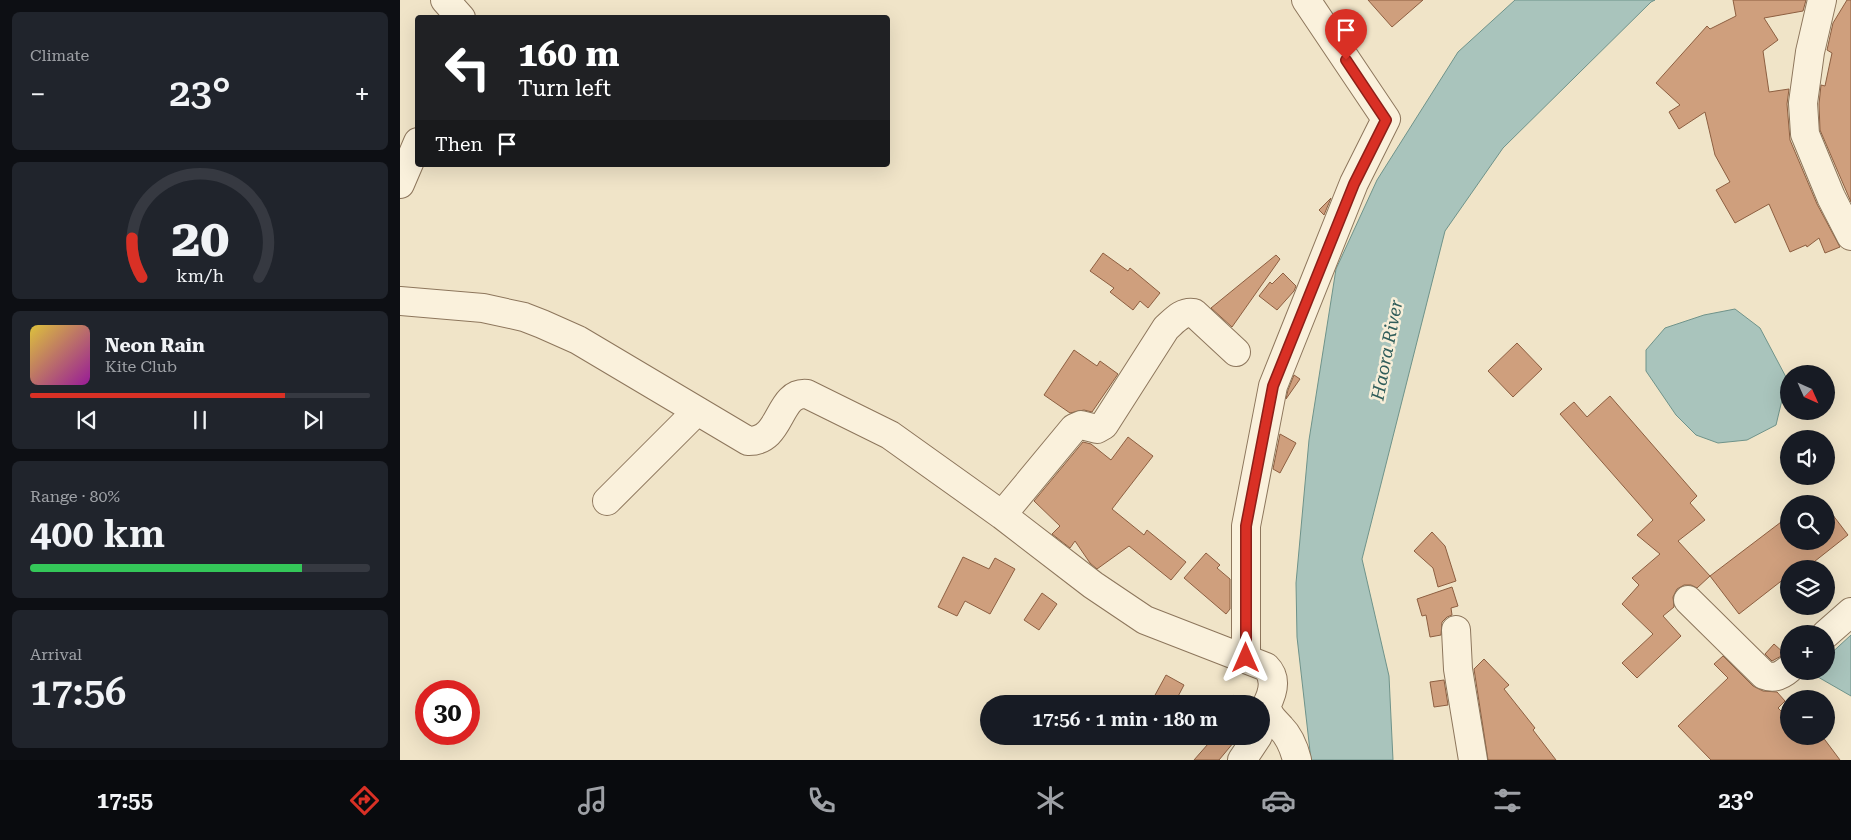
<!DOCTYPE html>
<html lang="en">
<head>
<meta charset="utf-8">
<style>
	body { margin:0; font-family:"Roboto Serif",serif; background:#20242c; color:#f1f3f6; height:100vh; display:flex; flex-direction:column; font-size:19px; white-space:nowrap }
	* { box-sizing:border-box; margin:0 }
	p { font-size:16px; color:#9ea1a6 }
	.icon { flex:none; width:28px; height:28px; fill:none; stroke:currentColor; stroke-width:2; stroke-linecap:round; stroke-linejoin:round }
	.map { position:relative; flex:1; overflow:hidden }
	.panel { display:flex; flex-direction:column; gap:12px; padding:12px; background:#0d0f14; width:400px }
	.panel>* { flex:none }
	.top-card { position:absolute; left:15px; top:15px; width:475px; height:152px; border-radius:5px; box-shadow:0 5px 20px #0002; background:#202124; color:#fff; overflow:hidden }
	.needle { width:32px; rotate:135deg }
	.fabs { position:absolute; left:1380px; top:365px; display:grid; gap:10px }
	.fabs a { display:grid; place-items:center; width:55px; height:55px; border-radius:50%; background:#171b24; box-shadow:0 5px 20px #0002; font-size:25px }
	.speed { position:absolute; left:15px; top:680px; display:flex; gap:10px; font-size:25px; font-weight:700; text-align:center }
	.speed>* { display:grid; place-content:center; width:65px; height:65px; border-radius:50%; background:#171b24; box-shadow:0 5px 20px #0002; line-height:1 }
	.speed .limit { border:8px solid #d22; background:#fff; color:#111 }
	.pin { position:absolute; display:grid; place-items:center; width:42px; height:42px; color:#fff; margin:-51px -21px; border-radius:50% 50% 50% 0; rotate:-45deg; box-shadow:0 0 5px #0007 }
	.pin .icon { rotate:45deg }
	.me { position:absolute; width:55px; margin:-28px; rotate:0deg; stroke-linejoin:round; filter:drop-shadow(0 0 4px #0008) }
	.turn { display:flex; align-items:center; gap:18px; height:105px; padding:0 20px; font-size:22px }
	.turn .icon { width:65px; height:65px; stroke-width:2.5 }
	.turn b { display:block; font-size:35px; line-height:42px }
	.then { display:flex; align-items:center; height:48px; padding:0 20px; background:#0003; gap:10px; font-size:19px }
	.big { font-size:38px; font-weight:600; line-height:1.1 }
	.panel .widget { flex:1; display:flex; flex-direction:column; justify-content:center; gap:8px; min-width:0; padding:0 18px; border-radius:8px; background:#20242c }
	.panel .dial { align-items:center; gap:0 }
	.dial svg { height:130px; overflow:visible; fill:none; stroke:#363941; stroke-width:7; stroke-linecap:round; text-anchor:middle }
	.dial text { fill:#f1f3f6; stroke:none }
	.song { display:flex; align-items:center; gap:15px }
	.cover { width:60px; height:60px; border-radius:8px; background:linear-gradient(135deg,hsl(50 70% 55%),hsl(300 70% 35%)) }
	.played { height:5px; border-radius:2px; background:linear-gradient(90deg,#d93025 75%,#363941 75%) }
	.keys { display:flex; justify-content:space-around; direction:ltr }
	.heat { display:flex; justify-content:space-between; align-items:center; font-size:28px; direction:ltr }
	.charge { height:8px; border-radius:4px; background:linear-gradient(90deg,#34c759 80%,#363941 0) }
	.trip { position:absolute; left:580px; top:695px; width:290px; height:50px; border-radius:25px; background:#171b24; box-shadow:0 5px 20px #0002; font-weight:600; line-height:50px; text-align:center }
	.menu { display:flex; height:80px; justify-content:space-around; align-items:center; background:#090b0e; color:#9ea1a6 }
	.menu .icon { width:35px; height:35px }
	.menu .active { color:#d93025 }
	.menu b { font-size:22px; color:#f1f3f6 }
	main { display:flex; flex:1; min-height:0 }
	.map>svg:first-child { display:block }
	.water { fill:#a9c4bc; stroke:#6f938a }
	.building { fill:#cf9f7d; stroke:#8d5f41 }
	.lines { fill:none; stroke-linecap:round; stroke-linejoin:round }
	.minor-casing { stroke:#8d765c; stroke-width:30 }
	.minor { stroke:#faf1dc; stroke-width:28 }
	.route-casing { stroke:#8d1f18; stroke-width:12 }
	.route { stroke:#d93025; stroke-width:9 }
	.labels { text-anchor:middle; stroke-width:5; stroke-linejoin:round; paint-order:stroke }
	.water-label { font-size:18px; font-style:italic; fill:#2f5d5a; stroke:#f7eed8 }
</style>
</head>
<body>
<main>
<section class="panel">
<div class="widget"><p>Climate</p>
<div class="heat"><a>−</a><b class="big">23°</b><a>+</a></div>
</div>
<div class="widget dial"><svg viewBox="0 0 100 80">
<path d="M14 69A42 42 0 1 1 86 69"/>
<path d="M14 69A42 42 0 0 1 8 45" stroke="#d93025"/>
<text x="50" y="56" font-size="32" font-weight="700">20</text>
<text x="50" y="72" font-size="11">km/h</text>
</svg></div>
<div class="widget">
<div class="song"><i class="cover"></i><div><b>Neon Rain</b><p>Kite Club</p></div></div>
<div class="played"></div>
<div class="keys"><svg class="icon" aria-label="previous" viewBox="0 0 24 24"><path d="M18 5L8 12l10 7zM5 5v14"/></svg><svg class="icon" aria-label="pause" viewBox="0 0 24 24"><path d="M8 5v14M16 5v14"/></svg><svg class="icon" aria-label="next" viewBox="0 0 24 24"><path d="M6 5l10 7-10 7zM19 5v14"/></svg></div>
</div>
<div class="widget"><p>Range · 80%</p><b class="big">400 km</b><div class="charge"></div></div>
<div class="widget"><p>Arrival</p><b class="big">17:56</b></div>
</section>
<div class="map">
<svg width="1451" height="760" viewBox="0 0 1451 760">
	<rect width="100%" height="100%" fill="#f0e4c8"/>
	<path class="water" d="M 1115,0 L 1255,0 L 1251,2 L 1103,148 L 1045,231 L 962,559 L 989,676 L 993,760 L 911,760 L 897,637 L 896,583 L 909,440 L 936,269 L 977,180 L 1058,52 Z
		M 1335,309 L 1360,328 L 1387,379 L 1376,425 L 1347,440 L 1318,443 L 1296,435 L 1276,415 L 1246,371 L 1246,350 L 1265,328 L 1304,315 Z
		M 1451,635 L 1451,696 L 1411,673 L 1413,671 L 1426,671 L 1426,658 Z"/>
	<path class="building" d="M 968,0 L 1023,0 L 992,27 Z
		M 1333,0 L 1406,0 L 1403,11 L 1364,18 L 1378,40 L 1363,51 L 1369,92 L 1389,89 L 1387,104 L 1390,140 L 1417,204 L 1440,247 L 1425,253 L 1419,238 L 1407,247 L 1406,245 L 1390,252 L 1369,204 L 1335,223 L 1316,190 L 1330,182 L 1315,155 L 1305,112 L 1279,129 L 1269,112 L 1280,105 L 1256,83 L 1307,26 L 1310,29 L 1336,16 Z
		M 1447,0 L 1451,0 L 1451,202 L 1420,130 L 1419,104 L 1421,85 L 1425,86 L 1432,53 L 1427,50 L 1433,23 Z
		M 931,198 L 924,215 L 919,210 Z
		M 703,253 L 728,271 L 730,268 L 760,293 L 748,308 L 740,301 L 733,310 L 710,292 L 714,288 L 690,271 Z
		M 876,255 L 880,259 L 832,327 L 811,308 Z
		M 883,273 L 896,286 L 894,291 L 877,310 L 859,296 L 870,282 L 872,284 Z
		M 1117,343 L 1142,369 L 1113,397 L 1088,371 Z
		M 674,350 L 697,366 L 700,361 L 718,374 L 692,412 L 684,410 L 670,413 L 644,395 Z
		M 894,375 L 900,379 L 886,399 L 888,390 Z
		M 1210,396 L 1297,496 L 1290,503 L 1305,520 L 1278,541 L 1310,576 L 1297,588 L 1291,585 L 1284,585 L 1277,589 L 1273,597 L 1274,607 L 1263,616 L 1281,636 L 1237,678 L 1222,663 L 1253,634 L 1222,604 L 1239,585 L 1232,578 L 1260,554 L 1237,535 L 1253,520 L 1160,414 L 1174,402 L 1187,417 Z
		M 880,434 L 896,443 L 880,473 L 873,469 Z
		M 728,437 L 753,456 L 712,509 L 744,535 L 747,530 L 786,562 L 771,580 L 729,546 L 697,569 L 690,563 L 675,541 L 670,548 L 652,534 L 660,526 L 634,501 L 683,442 L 691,444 L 711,460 Z
		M 1426,506 L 1448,535 L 1405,569 L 1389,569 L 1389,575 L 1339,614 L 1310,576 L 1389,516 L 1389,541 L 1426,541 Z
		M 1032,532 L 1045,546 L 1056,581 L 1038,587 L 1033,568 L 1014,551 Z
		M 806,553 L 820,565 L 817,568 L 830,579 L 830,609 L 826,614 L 784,578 Z
		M 563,557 L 589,569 L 595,558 L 615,569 L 590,614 L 565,601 L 557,616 L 538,607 Z
		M 1052,587 L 1058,606 L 1051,608 L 1052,615 L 1047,617 L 1042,622 L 1041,635 L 1030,637 L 1026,615 L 1022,616 L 1017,599 Z
		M 642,593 L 657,604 L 639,630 L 624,620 Z
		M 1374,644 L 1385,654 L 1372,661 L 1365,654 Z
		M 1323,656 L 1353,686 L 1363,691 L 1377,692 L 1385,701 L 1378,708 L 1389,719 L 1389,736 L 1422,736 L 1440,760 L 1311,760 L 1278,726 L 1328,678 L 1314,664 Z
		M 1084,659 L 1109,685 L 1104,689 L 1135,728 L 1133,730 L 1156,760 L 1088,760 L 1074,669 Z
		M 766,675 L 784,685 L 774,704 L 767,704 L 754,697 Z
		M 1044,680 L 1048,705 L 1034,707 L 1030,682 Z
		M 833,695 L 843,704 L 825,704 Z
		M 815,736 L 839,736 L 819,760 L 794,760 Z"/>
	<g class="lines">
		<defs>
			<path id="minor" d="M 45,0 L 61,18
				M 1422,0 L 1410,52 L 1403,103 L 1405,134 L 1431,197 L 1451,236
				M 0,184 L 18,142
				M 0,301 L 83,308 L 124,317 L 142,324 L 178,340 L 348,441 C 383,442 377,391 407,394 L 490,435 L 602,515 L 693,585 L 745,620 L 866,667 C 877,678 873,693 866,706 C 870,718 873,719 881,728 C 890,737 894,748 897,760
				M 207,501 L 297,411
				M 602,515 L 674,428 L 681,425 L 697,429 L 704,425 L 766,328 C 775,320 782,311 794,313 L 836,352
				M 1288,600 L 1364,675 C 1374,679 1381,676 1389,669
				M 1056,630 L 1058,669 L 1073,760
				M 1426,634 L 1451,612
				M 846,658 L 846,526 L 873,386 L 954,183 L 986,119 L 906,0
				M 842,760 L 858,736"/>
		</defs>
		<use href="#minor" class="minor-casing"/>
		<use href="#minor" class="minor"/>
	</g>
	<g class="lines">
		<defs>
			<path id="route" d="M 846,658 L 846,526 L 873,386 L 954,184 L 986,120 L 946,60"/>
		</defs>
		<use href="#route" class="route-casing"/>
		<use href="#route" class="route"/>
	</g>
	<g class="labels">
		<g class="water-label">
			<text transform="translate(987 350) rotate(-79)" y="6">Haora River</text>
		</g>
	</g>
</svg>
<div class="fabs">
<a><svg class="needle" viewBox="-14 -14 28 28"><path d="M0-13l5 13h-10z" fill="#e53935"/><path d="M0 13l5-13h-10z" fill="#9ea1a6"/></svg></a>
<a><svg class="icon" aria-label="sound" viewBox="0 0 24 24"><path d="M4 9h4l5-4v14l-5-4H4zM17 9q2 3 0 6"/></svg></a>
<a><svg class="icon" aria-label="search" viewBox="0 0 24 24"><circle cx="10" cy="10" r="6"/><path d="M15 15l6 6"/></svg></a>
<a><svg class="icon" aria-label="layers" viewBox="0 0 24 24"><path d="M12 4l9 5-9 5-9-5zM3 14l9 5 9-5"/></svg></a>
<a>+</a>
<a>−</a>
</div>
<div class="speed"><div class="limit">30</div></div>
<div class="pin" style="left:946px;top:60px;background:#d93025"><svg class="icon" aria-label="arrive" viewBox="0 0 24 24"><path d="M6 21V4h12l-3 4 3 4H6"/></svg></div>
<svg class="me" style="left:846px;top:658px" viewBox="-20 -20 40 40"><path d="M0-17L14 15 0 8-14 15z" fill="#d93025" stroke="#fff" stroke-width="4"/></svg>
<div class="trip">17:56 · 1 min · 180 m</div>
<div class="top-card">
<div class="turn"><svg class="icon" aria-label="left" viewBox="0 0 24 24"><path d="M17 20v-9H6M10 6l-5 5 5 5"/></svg><div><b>160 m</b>Turn left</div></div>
<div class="then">Then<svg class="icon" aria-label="arrive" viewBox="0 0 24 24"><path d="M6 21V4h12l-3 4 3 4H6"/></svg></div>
</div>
</div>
</main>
<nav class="menu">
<b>17:55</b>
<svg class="icon active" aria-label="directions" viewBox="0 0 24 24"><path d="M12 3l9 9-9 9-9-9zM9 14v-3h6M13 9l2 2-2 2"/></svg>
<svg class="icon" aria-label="music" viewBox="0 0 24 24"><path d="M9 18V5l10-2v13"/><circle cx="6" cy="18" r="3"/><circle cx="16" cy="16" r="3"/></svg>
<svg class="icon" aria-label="phone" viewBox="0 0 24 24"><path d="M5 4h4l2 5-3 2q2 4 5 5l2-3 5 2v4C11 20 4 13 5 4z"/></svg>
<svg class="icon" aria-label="climate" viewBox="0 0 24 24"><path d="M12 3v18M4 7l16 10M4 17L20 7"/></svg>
<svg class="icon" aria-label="car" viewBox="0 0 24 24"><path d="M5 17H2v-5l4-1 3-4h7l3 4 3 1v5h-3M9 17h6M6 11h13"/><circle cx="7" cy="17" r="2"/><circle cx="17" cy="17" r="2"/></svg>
<svg class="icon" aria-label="filters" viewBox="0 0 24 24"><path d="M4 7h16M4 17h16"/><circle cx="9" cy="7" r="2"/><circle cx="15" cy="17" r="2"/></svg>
<b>23°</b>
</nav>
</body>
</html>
